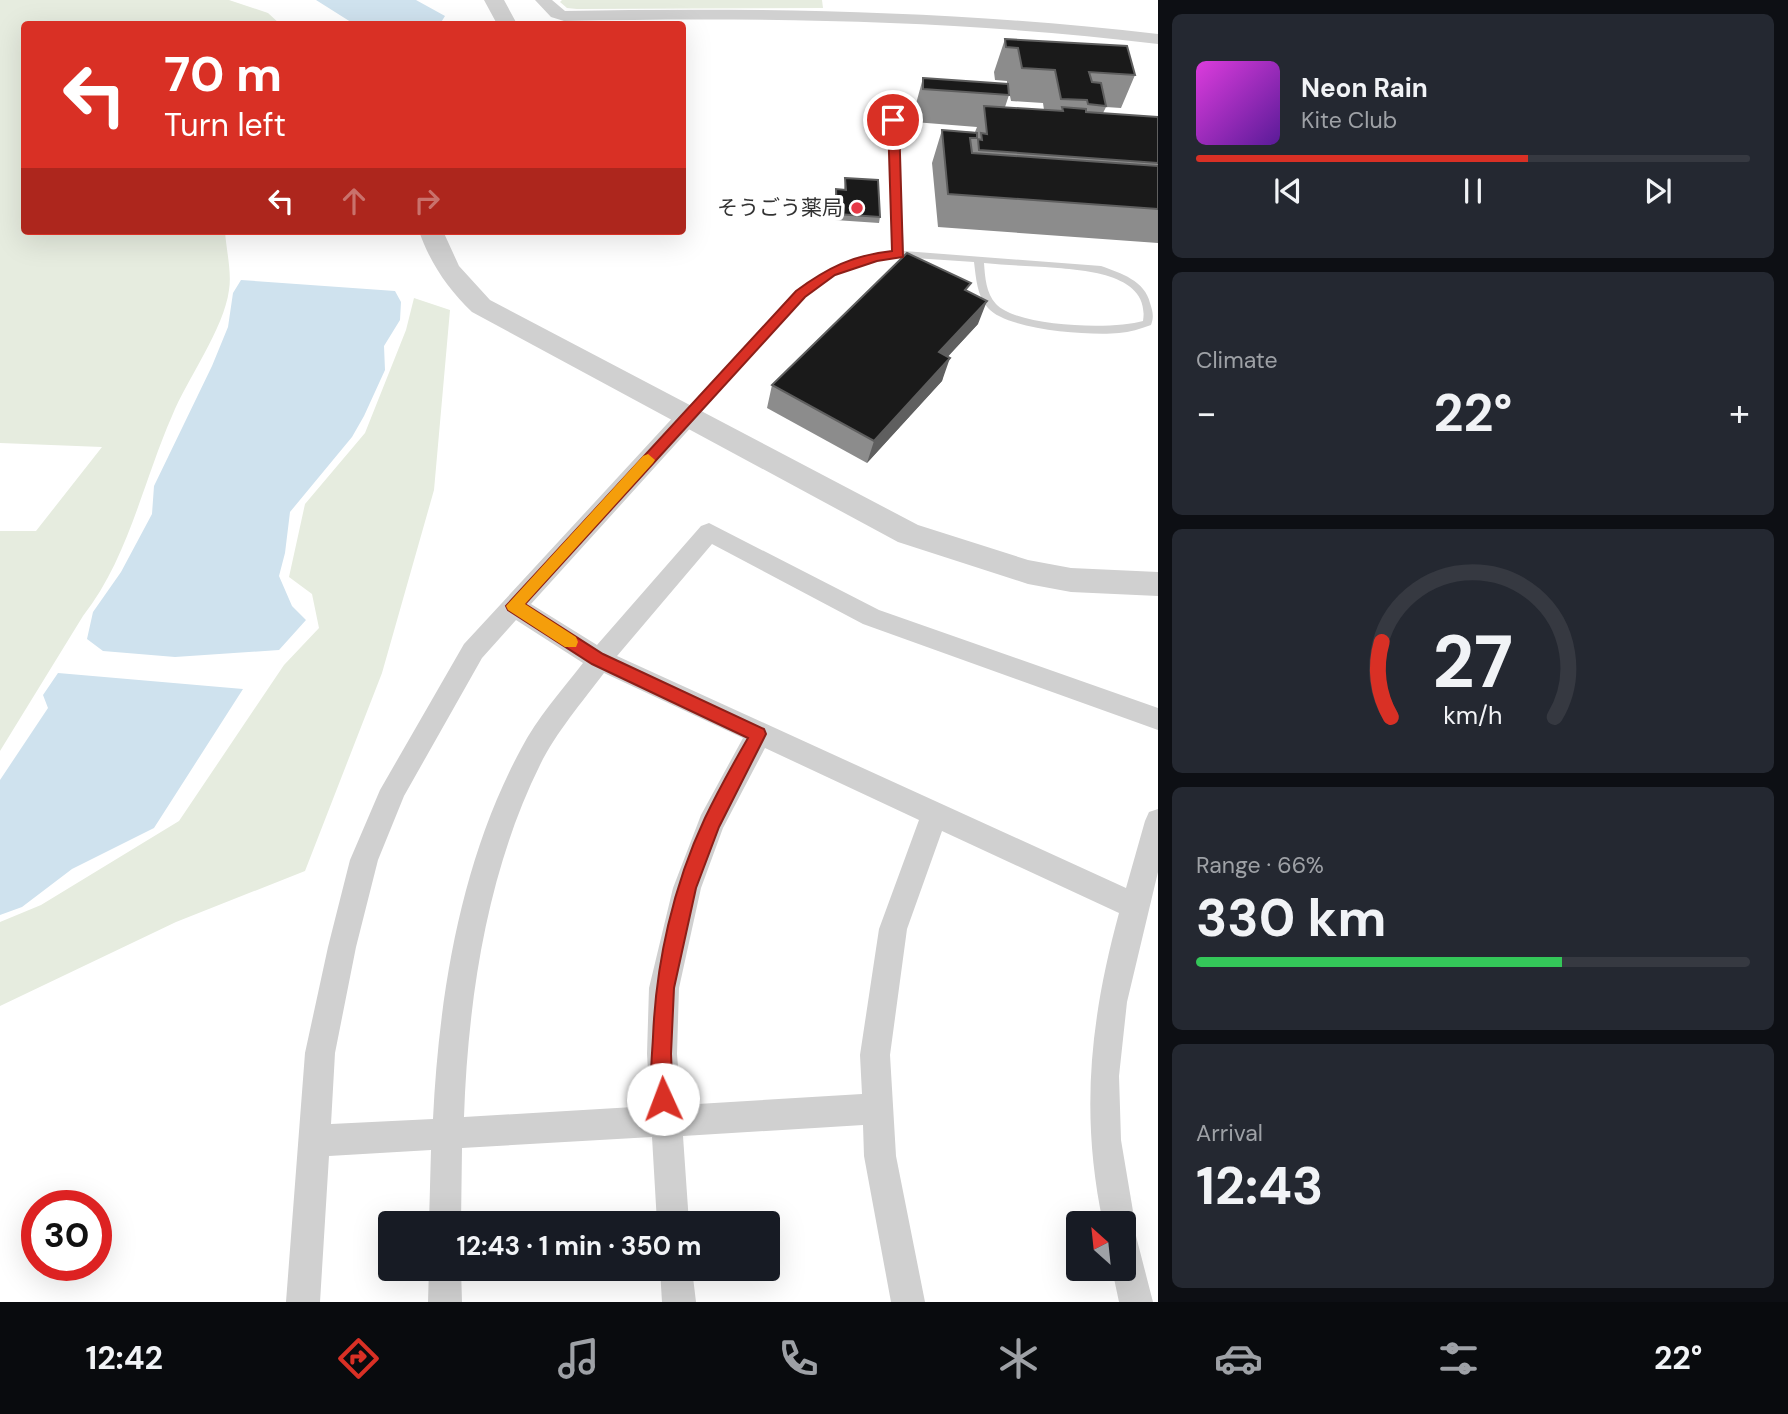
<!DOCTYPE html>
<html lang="en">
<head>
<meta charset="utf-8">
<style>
	body { margin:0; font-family:"DM Sans","Noto Sans JP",sans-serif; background:#242831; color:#f1f3f6; height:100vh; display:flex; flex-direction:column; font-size:26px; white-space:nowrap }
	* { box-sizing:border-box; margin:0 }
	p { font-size:23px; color:#9ea1a6 }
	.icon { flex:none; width:38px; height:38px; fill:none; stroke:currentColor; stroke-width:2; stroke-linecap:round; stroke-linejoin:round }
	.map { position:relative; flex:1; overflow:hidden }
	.panel { display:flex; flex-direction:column; gap:14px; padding:14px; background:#0d0f14; width:630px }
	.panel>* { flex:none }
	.banner { position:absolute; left:21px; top:21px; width:665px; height:214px; border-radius:7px; box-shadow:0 7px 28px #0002; background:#d93025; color:#fff; overflow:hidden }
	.needle { width:46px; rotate:333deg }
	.tools { position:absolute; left:1066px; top:1211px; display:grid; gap:14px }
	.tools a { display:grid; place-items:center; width:70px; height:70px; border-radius:7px; background:#171b24; box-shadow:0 7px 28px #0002; font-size:35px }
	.speed { position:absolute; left:21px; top:1190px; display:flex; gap:14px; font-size:35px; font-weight:700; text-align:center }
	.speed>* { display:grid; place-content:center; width:91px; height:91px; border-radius:50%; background:#171b24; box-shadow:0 7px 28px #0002; line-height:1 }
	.speed .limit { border:10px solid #d22; background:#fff; color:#111 }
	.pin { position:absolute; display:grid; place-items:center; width:60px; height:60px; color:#fff; margin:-30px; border:4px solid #fff; border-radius:50%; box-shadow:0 2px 7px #0007 }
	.me { position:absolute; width:77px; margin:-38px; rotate:358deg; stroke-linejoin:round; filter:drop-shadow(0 0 5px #0008) }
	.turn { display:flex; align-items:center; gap:24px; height:147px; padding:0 28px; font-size:32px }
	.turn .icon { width:91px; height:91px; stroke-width:2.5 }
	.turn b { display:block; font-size:49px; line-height:60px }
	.lanes { display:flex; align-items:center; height:66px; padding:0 28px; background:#0003; justify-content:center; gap:35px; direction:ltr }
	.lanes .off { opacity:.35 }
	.big { font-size:52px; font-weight:700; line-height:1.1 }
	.panel .tile { flex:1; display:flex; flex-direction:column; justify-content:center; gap:10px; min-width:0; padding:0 24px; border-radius:10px; background:#242831 }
	.panel .dial { align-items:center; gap:0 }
	.dial svg { height:182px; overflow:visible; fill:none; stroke:#363941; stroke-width:7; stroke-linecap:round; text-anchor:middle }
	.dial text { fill:#f1f3f6; stroke:none }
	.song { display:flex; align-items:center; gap:21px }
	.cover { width:84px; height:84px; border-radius:10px; background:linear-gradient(135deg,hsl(300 70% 55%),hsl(270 70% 35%)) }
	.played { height:7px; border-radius:4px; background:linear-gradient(90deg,#d93025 60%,#363941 60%) }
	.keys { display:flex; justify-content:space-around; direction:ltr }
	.heat { display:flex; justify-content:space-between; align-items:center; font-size:38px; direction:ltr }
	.charge { height:10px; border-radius:5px; background:linear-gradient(90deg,#34c759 66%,#363941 0) }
	.trip { position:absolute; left:378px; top:1211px; width:402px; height:70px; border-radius:7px; background:#171b24; box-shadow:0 7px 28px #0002; font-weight:700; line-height:70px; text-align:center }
	.tab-bar { display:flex; height:112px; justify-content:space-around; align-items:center; background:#090b0e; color:#9ea1a6 }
	.tab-bar .icon { width:49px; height:49px }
	.tab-bar .active { color:#d93025 }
	.tab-bar b { font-size:32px; color:#f1f3f6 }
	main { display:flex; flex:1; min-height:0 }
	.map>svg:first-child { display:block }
	.green { fill:#e6ecdf }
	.water { fill:#cfe2ee }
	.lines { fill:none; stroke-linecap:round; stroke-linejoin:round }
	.service { fill:#d0d0d0; fill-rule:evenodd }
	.minor { fill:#d0d0d0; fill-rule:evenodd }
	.tertiary { fill:#d0d0d0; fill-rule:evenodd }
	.wall { fill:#8c8c8c; fill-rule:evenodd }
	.shaded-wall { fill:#5f5f5f }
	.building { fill:#1a1a1a; stroke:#5f5f5f; stroke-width:2 }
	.route { fill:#d93025; stroke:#8d1f18; stroke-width:2 }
	.slow { fill:#f59e0b }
	.poi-dot { fill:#e63946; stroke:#fff; stroke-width:2.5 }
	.labels { text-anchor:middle; stroke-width:7; stroke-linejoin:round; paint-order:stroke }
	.far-poi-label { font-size:21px; fill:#333; stroke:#fff; text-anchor:end }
</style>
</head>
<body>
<main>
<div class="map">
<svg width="1158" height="1302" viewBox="0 0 1158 1302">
	<rect width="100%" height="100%" fill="#fff"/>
	<path class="green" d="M 0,0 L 229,0 L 268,13 L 280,24 L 24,24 L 24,231 L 225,231 C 226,249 232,272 229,290 C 224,329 187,379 172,416 C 143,482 128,559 83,616 L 0,751 L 0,531 L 36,531 L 102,447 L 0,443 Z
		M 562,0 L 822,0 L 823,8 L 577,9 L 567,8 L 560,2 Z
		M 414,298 L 450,310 L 434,490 L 382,673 L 305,871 L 176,922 L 0,1006 L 0,922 L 41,905 L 179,821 L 284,665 L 319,628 L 312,594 L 289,577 L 305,504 L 365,433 L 406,330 Z"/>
	<path class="water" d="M 316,0 L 416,0 L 445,16 L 440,24 L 354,24 Z
		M 241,280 L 395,291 L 401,302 L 400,320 L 384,346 L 385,370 L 364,416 L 352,437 L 290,512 L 285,553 L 279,576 L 292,606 L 306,620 L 279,650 L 175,657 L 103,651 L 87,639 L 93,612 L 121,572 L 152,514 L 154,486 L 212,366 L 228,327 L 233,293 Z
		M 58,673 L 243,689 L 154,828 L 72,869 L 22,907 L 0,915 L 0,780 L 48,708 L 43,695 Z"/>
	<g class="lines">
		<path class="service" d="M 893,117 L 897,120 L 904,251 L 1101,266 C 1121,273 1145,281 1150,303 C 1153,312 1154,317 1151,325 C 1140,329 1130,332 1119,333 C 1090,336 1007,330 988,308 C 977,296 976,278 974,262 L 899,257 L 877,260 L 834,274 L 804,296 L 690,421 L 682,421 L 681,418 L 682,415 L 798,292 L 828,270 L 873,255 L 894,252 L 889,120 ZM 984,263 C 1004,265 1025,266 1045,267 C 1077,270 1151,271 1143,321 C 1113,330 1017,327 996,304 C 986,293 985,277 984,263 Z"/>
		<path class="minor" d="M 535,0 L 552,0 L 565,11 C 763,7 960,11 1158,34 L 1158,44 C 960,20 763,17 564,21 L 551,17 Z
			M 686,410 L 694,412 L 697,418 L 694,424 L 531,604 L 597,645 L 701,526 L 709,523 L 879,610 L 1158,708 L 1158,730 L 863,624 L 712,544 L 617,656 L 1126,888 L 1145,821 L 1149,812 L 1158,809 L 1158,872 L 1127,1002 L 1119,1076 L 1121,1140 L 1135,1223 L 1131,1234 L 1136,1236 L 1153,1302 L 1119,1302 L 1112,1269 L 1124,1269 L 1124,1223 L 1103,1223 C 1080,1114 1090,1020 1119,913 L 942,831 L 907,929 L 890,1055 L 896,1156 L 925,1302 L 891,1302 L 864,1156 L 863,1125 L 683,1136 L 689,1223 L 657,1223 L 652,1137 L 462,1148 L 461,1223 L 429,1223 L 431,1150 L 329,1156 L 320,1302 L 286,1302 L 305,1053 L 328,947 L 350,860 L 380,790 L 464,644 L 678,412 ZM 516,620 L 583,663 C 562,690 537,718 521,749 C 461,860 439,994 433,1119 L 331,1124 L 335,1053 L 356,947 L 378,860 L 404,796 L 482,658 ZM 604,673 L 743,738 L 701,815 L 673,888 L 649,988 L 647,1054 L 650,1106 L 464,1117 C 468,999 487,872 540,765 C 555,734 583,701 604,673 ZM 765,748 L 919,820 L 879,929 L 860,1055 L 862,1094 L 681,1105 L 677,1054 L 679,988 L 701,888 L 723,828 Z
			M 429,1269 L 461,1269 L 462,1302 L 428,1302 Z
			M 660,1269 L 692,1269 L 696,1302 L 662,1302 Z"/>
		<path class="tertiary" d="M 484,0 L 504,0 L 517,24 L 497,24 Z
			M 419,231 L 443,231 L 459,266 L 490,300 L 918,525 L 1028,560 L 1071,568 L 1158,572 L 1158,596 L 1071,592 L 1028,584 L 898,542 L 472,312 C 448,289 430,263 419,231 Z"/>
	</g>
	<path class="wall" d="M 1005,39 L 1135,75 L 1121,108 L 1106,107 L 1103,113 L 1158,117 L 1158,243 L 938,227 L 932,163 L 942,130 L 975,132 L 977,127 L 914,122 L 914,111 L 923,78 L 1007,84 L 1007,81 L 995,80 L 994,72 ZM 1009,91 L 1011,101 L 1043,103 L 1044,110 L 1005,107 L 1009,95 Z
		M 845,178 L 880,217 L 879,223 L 835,220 L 835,195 L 836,189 L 844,190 Z
		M 978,324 L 948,356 L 942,381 L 867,463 L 767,408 L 772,385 Z"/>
	<path class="shaded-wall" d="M 987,301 L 978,324 L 931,375 L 939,352 Z
		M 950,358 L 942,381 L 867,463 L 874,441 Z"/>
	<path class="building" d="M 1005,39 L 1127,46 L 1135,75 L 1089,72 L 1092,82 L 1101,83 L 1106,106 L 1088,104 L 1087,100 L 1061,99 L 1055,70 L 1022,68 L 1018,48 L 1006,47 Z
		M 923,78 L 1008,84 L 1009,95 L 923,89 Z
		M 984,106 L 1063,111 L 1062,107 L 1086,109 L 1086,112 L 1158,117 L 1158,163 L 979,150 L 978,139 L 982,140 L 981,133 L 987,134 Z
		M 942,130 L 977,133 L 977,138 L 970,138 L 972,153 L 1158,166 L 1158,209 L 948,194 Z
		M 845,178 L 878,180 L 880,217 L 837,214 L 836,189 L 846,190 Z
		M 907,253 L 971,283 L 965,290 L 987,301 L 939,352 L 950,358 L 874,441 L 772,385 Z"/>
	<path class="route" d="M 893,116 L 899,120 L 903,257 L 877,261 L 835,275 L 805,297 L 525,604 L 603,654 L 764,729 L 766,734 L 719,827 L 696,888 L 674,988 L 671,1054 L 673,1099 L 670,1106 L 663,1109 L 656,1106 C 648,1087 652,1058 653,1037 C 656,963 673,886 705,818 C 718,791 733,764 748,738 L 592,664 L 508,610 L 506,606 L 796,291 C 827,268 853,255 892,251 L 888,120 Z"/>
	<path class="slow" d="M 648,454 L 655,460 L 653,463 L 525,604 L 576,637 L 578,642 L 576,647 L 565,647 L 508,610 L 506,606 L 643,456 Z"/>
	<circle class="poi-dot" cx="857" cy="208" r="7"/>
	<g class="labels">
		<g class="far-poi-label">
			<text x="843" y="215">そうごう薬局</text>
		</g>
	</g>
</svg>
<div class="tools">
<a><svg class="needle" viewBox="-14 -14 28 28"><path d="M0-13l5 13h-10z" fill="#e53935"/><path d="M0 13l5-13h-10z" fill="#9ea1a6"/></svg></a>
</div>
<div class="speed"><div class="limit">30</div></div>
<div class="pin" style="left:893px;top:120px;background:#d93025"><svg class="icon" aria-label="arrive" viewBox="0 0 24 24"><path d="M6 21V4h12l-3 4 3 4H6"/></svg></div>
<svg class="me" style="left:663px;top:1099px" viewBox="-20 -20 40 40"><circle r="19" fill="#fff"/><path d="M0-13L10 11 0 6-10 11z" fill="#d93025"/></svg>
<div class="trip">12:43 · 1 min · 350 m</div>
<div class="banner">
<div class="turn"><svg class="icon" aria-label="left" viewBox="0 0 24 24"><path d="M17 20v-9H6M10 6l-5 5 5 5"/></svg><div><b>70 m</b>Turn left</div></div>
<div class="lanes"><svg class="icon" aria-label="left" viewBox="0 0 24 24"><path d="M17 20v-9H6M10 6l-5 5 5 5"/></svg><svg class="icon off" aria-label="ahead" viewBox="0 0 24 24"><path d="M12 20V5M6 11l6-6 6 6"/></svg><svg class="icon off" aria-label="right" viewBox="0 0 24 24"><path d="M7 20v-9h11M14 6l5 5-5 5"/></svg></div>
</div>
</div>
<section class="panel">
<div class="tile">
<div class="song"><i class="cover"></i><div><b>Neon Rain</b><p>Kite Club</p></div></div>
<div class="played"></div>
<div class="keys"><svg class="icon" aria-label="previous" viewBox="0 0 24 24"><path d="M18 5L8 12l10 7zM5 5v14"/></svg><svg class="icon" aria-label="pause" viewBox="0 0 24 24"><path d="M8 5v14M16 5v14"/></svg><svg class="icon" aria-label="next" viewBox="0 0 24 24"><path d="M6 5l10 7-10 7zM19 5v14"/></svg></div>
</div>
<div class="tile"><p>Climate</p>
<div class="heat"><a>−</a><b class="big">22°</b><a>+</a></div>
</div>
<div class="tile dial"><svg viewBox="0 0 100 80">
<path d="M14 69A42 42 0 1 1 86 69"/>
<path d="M14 69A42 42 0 0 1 10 36" stroke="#d93025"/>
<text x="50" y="56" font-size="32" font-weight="700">27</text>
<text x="50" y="72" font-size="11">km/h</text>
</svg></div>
<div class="tile"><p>Range · 66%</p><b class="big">330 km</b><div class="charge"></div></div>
<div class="tile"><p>Arrival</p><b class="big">12:43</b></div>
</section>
</main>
<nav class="tab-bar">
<b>12:42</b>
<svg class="icon active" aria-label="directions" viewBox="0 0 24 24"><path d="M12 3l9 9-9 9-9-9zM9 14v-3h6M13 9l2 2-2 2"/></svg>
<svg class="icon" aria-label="music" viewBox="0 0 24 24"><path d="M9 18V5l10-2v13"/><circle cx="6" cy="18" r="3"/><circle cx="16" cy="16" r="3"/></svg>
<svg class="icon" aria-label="phone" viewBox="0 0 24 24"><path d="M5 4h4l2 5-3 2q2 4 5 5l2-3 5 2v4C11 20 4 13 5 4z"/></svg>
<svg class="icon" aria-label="climate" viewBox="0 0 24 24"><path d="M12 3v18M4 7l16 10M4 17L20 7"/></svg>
<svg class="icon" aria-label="car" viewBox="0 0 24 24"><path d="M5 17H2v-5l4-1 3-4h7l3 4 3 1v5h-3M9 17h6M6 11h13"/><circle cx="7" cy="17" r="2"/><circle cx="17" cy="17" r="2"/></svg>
<svg class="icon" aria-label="filters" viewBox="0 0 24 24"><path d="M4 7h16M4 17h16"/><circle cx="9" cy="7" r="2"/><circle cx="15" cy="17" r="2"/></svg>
<b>22°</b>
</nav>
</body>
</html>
